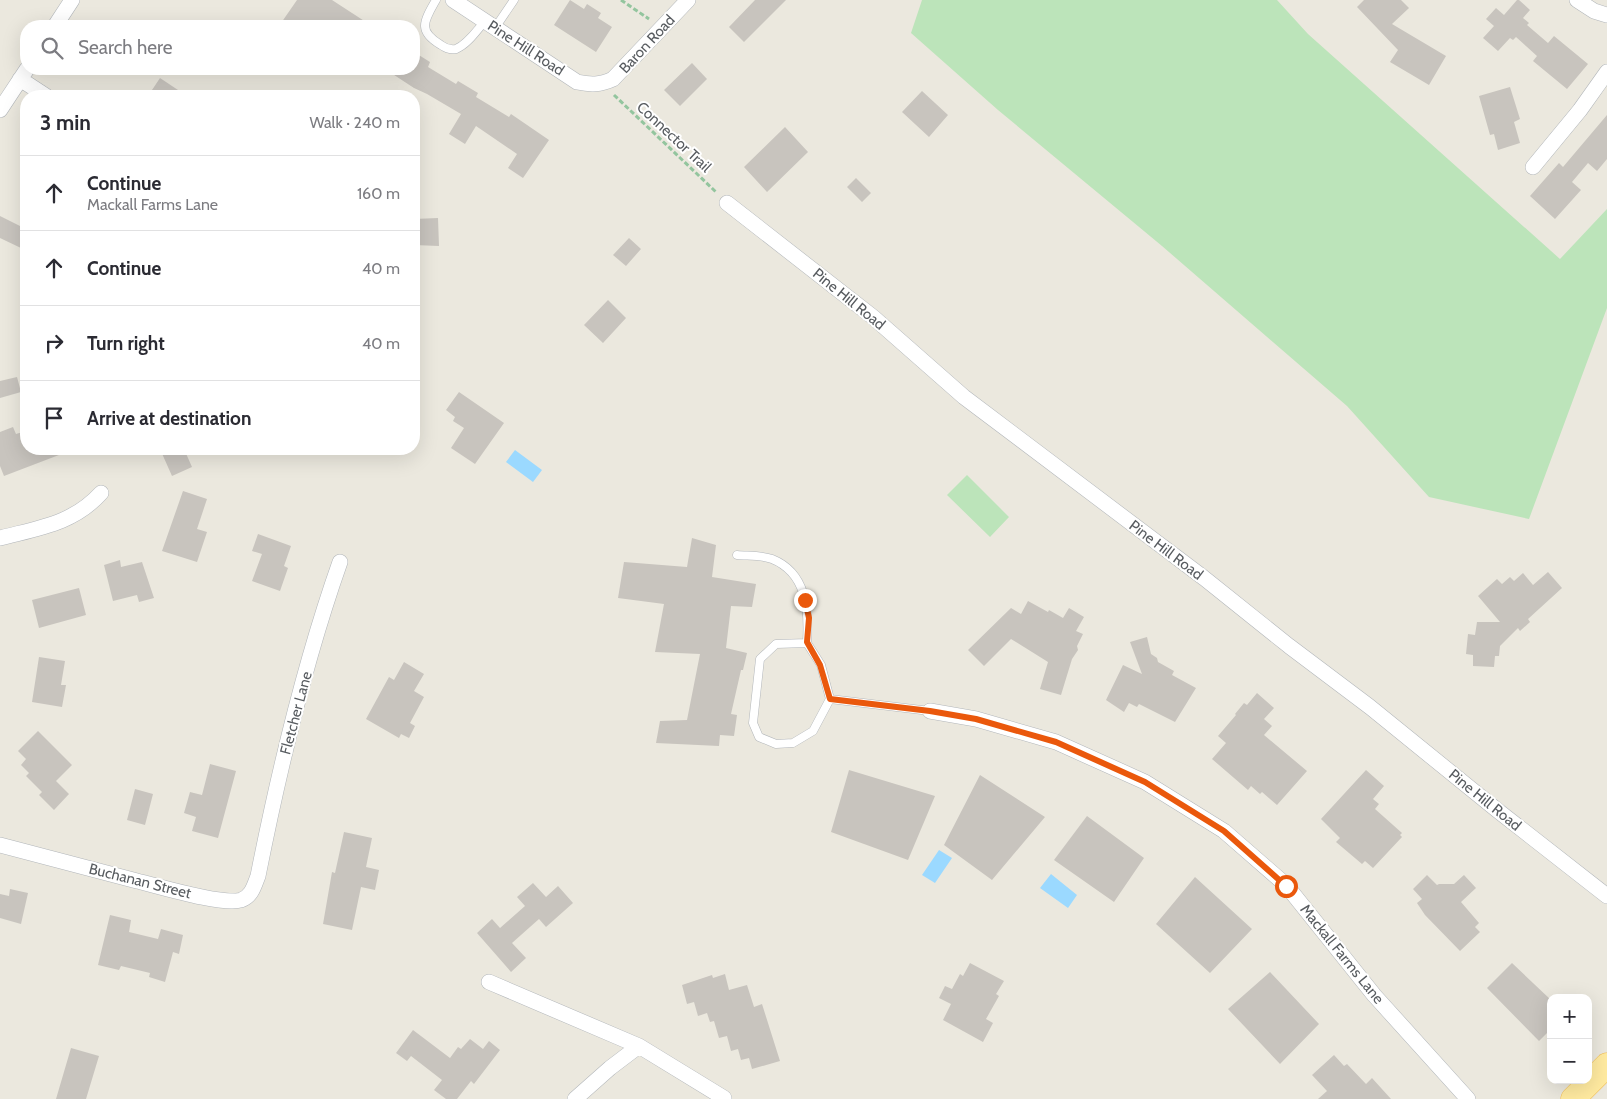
<!DOCTYPE html>
<meta charset="utf-8">
<style>
body{margin:0;font-family:Cabin,sans-serif;background:#f2f2f3;color:#2b2b33}
.controls{position:absolute;right:15px;bottom:15px;display:grid;overflow:hidden;border-radius:10px;box-shadow:0 5px 20px #0002}
.controls button{width:45px;height:45px;display:grid;place-items:center;padding:0;border:0;border-bottom:1px solid #e1e1e2;background:#fff;color:#2b2b33;font:25px sans-serif}
.stop{position:absolute;width:15px;height:15px;margin:-11px;border:4px solid #ea580c;border-radius:50%;background:#fff}
.stop.end{background:#ea580c;border-color:#fff;box-shadow:0 1px 5px #0008}
.list{margin:0;padding:0;list-style:none}
h2{display:flex;justify-content:space-between;align-items:center;height:65px;margin:0;padding:0 20px;font-size:21px}
h2 small{font-size:16px;font-weight:400;color:#7c7c81}
.list li{display:grid;grid-template-columns:32px 1fr auto;gap:15px;align-items:center;box-sizing:border-box;height:75px;padding:0 20px;border-top:1px solid #e1e1e2}
.list b{display:block;font-size:19px;white-space:nowrap}
.list p{margin:0;font-size:16px;white-space:nowrap;color:#7c7c81}
.list em{font-size:16px;font-style:normal;color:#7c7c81}
.icon{flex:none;width:28px;height:28px;fill:none;stroke:currentColor;stroke-width:2;stroke-linecap:round;stroke-linejoin:round}
.map{position:relative;flex:none;width:1607px;height:1099px;overflow:hidden}
.search{position:absolute;background:#fff;box-shadow:0 5px 20px #0002;left:20px;top:20px;width:400px;height:55px;display:flex;align-items:center;gap:12px;box-sizing:border-box;padding:0 18px;border-radius:20px;color:#7c7c81;font-size:19px}
.panel{position:absolute;background:#fff;box-shadow:0 5px 20px #0002;left:20px;top:90px;width:400px;height:365px;border-radius:20px}
.map>svg:first-child{display:block}
</style>
<div class="map">
<svg width="1607" height="1099" viewBox="0 0 1607 1099">
<rect width="100%" height="100%" fill="#ebe8de"/>
<!-- green -->
<path fill="#bce4ba" d="M 922,0 L 1277,0 L 1308,34 L 1560,259 L 1607,209 L 1607,308 L 1529,519 L 1429,497 L 1347,406 L 1162,246 L 998,110 L 911,33 Z
M 967,475 L 1009,517 L 990,537 L 947,495 Z"/>
<!-- water -->
<path fill="#9bd9ff" d="M 515,450 L 542,470 L 533,482 L 506,462 Z
M 939,850 L 952,858 L 935,883 L 922,875 Z
M 1051,874 L 1077,895 L 1068,908 L 1040,888 Z"/>
<!-- building -->
<path fill="#c8c4be" d="M 297,0 L 332,0 L 372,26 L 279,26 Z
M 570,0 L 584,9 L 587,4 L 601,13 L 598,18 L 612,27 L 596,52 L 554,25 Z
M 755,0 L 786,0 L 744,42 L 729,27 Z
M 1364,0 L 1401,0 L 1409,8 L 1392,24 L 1446,56 L 1429,85 L 1390,62 L 1398,50 L 1357,7 Z
M 1517,0 L 1519,0 L 1530,10 L 1523,18 L 1529,23 L 1527,25 L 1548,43 L 1554,36 L 1588,64 L 1567,89 L 1533,61 L 1537,56 L 1516,37 L 1513,40 L 1510,38 L 1498,51 L 1483,38 L 1494,26 L 1486,19 L 1496,8 L 1504,15 Z
M 414,52 L 430,62 L 428,67 L 456,84 L 458,81 L 478,93 L 476,97 L 509,117 L 511,114 L 549,140 L 523,178 L 508,168 L 517,154 L 476,126 L 465,144 L 449,134 L 461,114 L 427,94 L 414,88 L 385,69 L 414,69 Z
M 692,63 L 707,79 L 680,106 L 664,90 Z
M 160,78 L 187,96 L 148,96 Z
M 1510,87 L 1520,119 L 1514,122 L 1520,143 L 1498,150 L 1494,134 L 1490,135 L 1479,96 Z
M 922,91 L 948,115 L 929,137 L 902,112 Z
M 1607,115 L 1607,159 L 1597,171 L 1588,163 L 1572,182 L 1581,190 L 1555,219 L 1530,196 L 1559,163 L 1563,167 Z
M 785,127 L 808,152 L 767,192 L 744,167 Z
M 856,178 L 871,193 L 862,202 L 847,187 Z
M 0,216 L 26,229 L 26,237 L 21,248 L 0,238 Z
M 438,218 L 439,246 L 414,245 L 414,219 Z
M 629,238 L 641,249 L 626,266 L 613,255 Z
M 608,300 L 626,318 L 603,343 L 584,325 Z
M 17,377 L 21,392 L 0,398 L 0,381 Z
M 459,392 L 504,423 L 475,464 L 451,448 L 464,428 L 453,421 L 455,417 L 446,410 Z
M 13,427 L 16,434 L 26,431 L 26,449 L 71,449 L 72,450 L 4,476 L 0,466 L 0,432 Z
M 160,449 L 184,449 L 192,467 L 172,476 Z
M 183,491 L 207,499 L 197,529 L 207,532 L 197,562 L 162,551 Z
M 258,534 L 291,546 L 284,566 L 288,568 L 280,591 L 252,581 L 262,554 L 252,551 Z
M 692,538 L 716,545 L 712,577 L 756,584 L 752,607 L 731,606 L 726,648 L 747,653 L 743,670 L 741,670 L 731,714 L 737,715 L 734,736 L 720,735 L 719,746 L 656,743 L 660,721 L 687,720 L 700,654 L 655,652 L 664,604 L 618,598 L 624,562 L 687,567 Z
M 120,560 L 121,567 L 142,562 L 154,598 L 139,602 L 137,595 L 113,601 L 104,565 Z
M 1548,572 L 1562,588 L 1528,619 L 1530,622 L 1520,631 L 1518,628 L 1500,646 L 1499,656 L 1495,656 L 1494,667 L 1473,666 L 1473,655 L 1466,654 L 1468,634 L 1475,635 L 1477,622 L 1500,622 L 1478,596 L 1497,579 L 1502,584 L 1510,577 L 1514,581 L 1523,573 L 1533,585 Z
M 79,588 L 86,615 L 39,628 L 32,600 Z
M 1028,601 L 1048,612 L 1049,610 L 1063,618 L 1069,608 L 1084,617 L 1076,631 L 1083,634 L 1077,646 L 1078,650 L 1072,659 L 1061,695 L 1040,689 L 1048,662 L 1011,639 L 984,666 L 968,650 L 1011,608 L 1021,614 Z
M 1147,637 L 1151,654 L 1157,658 L 1158,662 L 1174,671 L 1172,675 L 1196,688 L 1175,722 L 1139,704 L 1137,707 L 1129,703 L 1124,712 L 1106,700 L 1123,665 L 1142,674 L 1130,642 Z
M 39,657 L 65,661 L 61,685 L 66,685 L 62,707 L 32,702 Z
M 404,662 L 424,674 L 414,691 L 424,697 L 410,723 L 415,726 L 409,738 L 401,734 L 399,738 L 366,719 L 389,677 L 394,680 Z
M 1257,693 L 1274,708 L 1264,719 L 1272,726 L 1264,735 L 1307,771 L 1277,805 L 1262,792 L 1260,794 L 1251,786 L 1248,790 L 1212,759 L 1226,743 L 1218,736 L 1236,715 L 1235,714 L 1244,703 L 1247,705 Z
M 38,731 L 72,765 L 56,781 L 69,794 L 54,810 L 39,795 L 42,792 L 26,776 L 29,773 L 21,765 L 26,759 L 18,751 Z
M 210,764 L 236,771 L 218,838 L 192,831 L 196,817 L 184,813 L 190,792 L 202,795 Z
M 849,770 L 935,796 L 908,860 L 831,832 Z
M 1366,770 L 1384,786 L 1373,799 L 1379,804 L 1375,809 L 1402,833 L 1400,835 L 1402,837 L 1373,868 L 1365,861 L 1362,864 L 1336,842 L 1340,838 L 1321,819 Z
M 980,775 L 1045,817 L 992,880 L 944,845 Z
M 135,789 L 153,794 L 145,825 L 127,820 Z
M 1087,816 L 1144,858 L 1114,902 L 1054,860 Z
M 344,832 L 372,838 L 366,867 L 379,870 L 375,890 L 361,887 L 352,930 L 323,924 L 332,872 L 335,873 Z
M 1427,875 L 1437,885 L 1439,884 L 1454,884 L 1464,875 L 1476,888 L 1461,902 L 1479,923 L 1475,927 L 1480,932 L 1460,951 L 1425,915 L 1417,903 L 1422,899 L 1413,889 Z
M 1195,877 L 1252,929 L 1210,973 L 1156,924 Z
M 533,883 L 546,897 L 558,886 L 573,903 L 546,927 L 539,919 L 512,943 L 526,958 L 511,972 L 477,933 L 492,919 L 500,928 L 525,906 L 517,897 Z
M 10,889 L 28,893 L 21,924 L 0,918 L 0,894 L 9,896 Z
M 110,915 L 131,920 L 129,932 L 158,939 L 161,929 L 183,935 L 179,954 L 173,952 L 165,982 L 149,977 L 150,973 L 121,966 L 119,970 L 98,965 Z
M 970,963 L 1004,981 L 996,994 L 999,996 L 986,1019 L 993,1023 L 983,1042 L 943,1020 L 951,1004 L 939,998 L 945,986 L 952,989 L 960,974 L 963,976 Z
M 1512,963 L 1551,1000 L 1551,1029 L 1539,1041 L 1487,988 Z
M 1270,972 L 1319,1024 L 1280,1064 L 1228,1009 Z
M 725,974 L 729,990 L 747,985 L 754,1007 L 762,1004 L 780,1061 L 752,1069 L 749,1058 L 741,1060 L 738,1049 L 731,1051 L 727,1036 L 719,1038 L 714,1021 L 710,1022 L 707,1013 L 698,1016 L 694,1002 L 687,1004 L 682,985 L 712,975 L 713,978 Z
M 413,1030 L 450,1058 L 458,1047 L 461,1049 L 470,1039 L 483,1049 L 489,1041 L 500,1050 L 474,1084 L 471,1081 L 457,1099 L 446,1099 L 434,1090 L 442,1080 L 411,1056 L 407,1061 L 396,1053 Z
M 71,1048 L 99,1056 L 86,1099 L 56,1099 Z
M 1334,1055 L 1344,1066 L 1347,1064 L 1366,1084 L 1372,1078 L 1391,1099 L 1318,1099 L 1327,1091 L 1312,1075 Z"/>
<g fill="none" stroke-linecap="round" stroke-linejoin="round">
<!-- lane casing -->
<g stroke="#b2b6ba" stroke-width="9">
<path id="lane" d="M 436,0 C 424,21 417,31 441,45 C 445,48 451,50 456,49 C 468,44 477,30 485,21
M 495,28 L 514,0
M 737,555 C 748,556 762,555 772,559 C 807,573 809,610 807,643
M 830,699 L 821,665 L 807,643 L 776,644 L 760,659 L 753,723 L 759,737 L 776,744 L 793,743 L 813,731 L 830,699 L 930,711"/>
</g>
<!-- street casing -->
<g stroke="#b2b6ba" stroke-width="16">
<path id="street" d="M 453,0 L 577,82 C 591,85 600,85 613,79 L 688,0
M 1577,0 L 1594,11 L 1607,15
M 55,26 L 72,0
M 20,79 L 46,96
M 0,110 L 27,69
M 1533,167 L 1580,110 L 1607,72
M 727,203 L 873,317 L 964,397 L 1204,578 L 1289,646 L 1370,707 L 1497,810 L 1607,896
M 0,538 C 38,528 73,524 101,493
M 930,711 L 976,719 L 1056,742 L 1145,782 L 1224,831 L 1286,885 L 1374,995 L 1468,1099
M 0,845 C 46,857 91,869 137,881 C 158,886 223,906 241,900 C 252,896 254,886 258,876 C 279,770 304,664 340,562
M 489,982 L 639,1046 L 724,1098
M 575,1099 L 610,1068 L 639,1046"/>
</g>
<!-- primary casing -->
<g stroke="#f1bb51" stroke-width="25">
<path id="primary" d="M 1573,1099 L 1607,1065"/>
</g>
<!-- path -->
<path stroke="#93c59e" stroke-width="3" stroke-dasharray="5 2.5" stroke-linecap="butt" d="M 621,0 L 649,19
M 614,95 L 716,192"/>
<!-- lane -->
<use href="#lane" stroke="#fff" stroke-width="8"/>
<!-- street -->
<use href="#street" stroke="#fff" stroke-width="15"/>
<!-- primary -->
<use href="#primary" stroke="#ffeaa0" stroke-width="24"/>
</g>
<g fill="none" stroke-linecap="round" stroke-linejoin="round">
<!-- route -->
<path stroke="#ea580c" stroke-width="6" d="M 805,600 L 809,618 L 807,642 L 820,665 L 830,699 L 930,711 L 976,719 L 1056,742 L 1145,782 L 1224,831 L 1286,886"/>
</g>
<g text-anchor="middle" stroke-width="4" stroke-linejoin="round" paint-order="stroke">
<!-- street labels -->
<g font-size="15" fill="#585c60" stroke="#fff">
<text transform="translate(647 44) rotate(-47)" y="5">Baron Road</text>
<text transform="translate(526 48) rotate(33)" y="5">Pine Hill Road</text>
<text transform="translate(674 137) rotate(43)" y="5">Connector Trail</text>
<text transform="translate(849 299) rotate(39)" y="5">Pine Hill Road</text>
<text transform="translate(1166 550) rotate(37)" y="5">Pine Hill Road</text>
<text transform="translate(296 713) rotate(-75)" y="5">Fletcher Lane</text>
<text transform="translate(1485 800) rotate(39)" y="5">Pine Hill Road</text>
<text transform="translate(140 881) rotate(14)" y="5">Buchanan Street</text>
<text transform="translate(1342 954) rotate(51)" y="5">Mackall Farms Lane</text>
</g>
</g>
</svg>
<div class="controls">
<button>+</button>
<button>−</button>
</div>
<div class="stop" style="left:1286px;top:886px"></div>
<div class="stop end" style="left:805px;top:600px"></div>
<div class="search"><svg class="icon" aria-label="search" viewBox="0 0 24 24"><circle cx="10" cy="10" r="6"/><path d="M15 15l6 6"/></svg>Search here</div>
<section class="panel">
<h2>3 min<small>Walk · 240 m</small></h2>
<ul class="list">
<li><svg class="icon" aria-label="ahead" viewBox="0 0 24 24"><path d="M12 20V5M6 11l6-6 6 6"/></svg><div><b>Continue</b><p>Mackall Farms Lane</p></div><em>160 m</em></li>
<li><svg class="icon" aria-label="ahead" viewBox="0 0 24 24"><path d="M12 20V5M6 11l6-6 6 6"/></svg><div><b>Continue</b></div><em>40 m</em></li>
<li><svg class="icon" aria-label="right" viewBox="0 0 24 24"><path d="M7 20v-9h11M14 6l5 5-5 5"/></svg><div><b>Turn right</b></div><em>40 m</em></li>
<li><svg class="icon" aria-label="arrive" viewBox="0 0 24 24"><path d="M6 21V4h12l-3 4 3 4H6"/></svg><div><b>Arrive at destination</b></div></li>
</ul>
</section>
</div>
